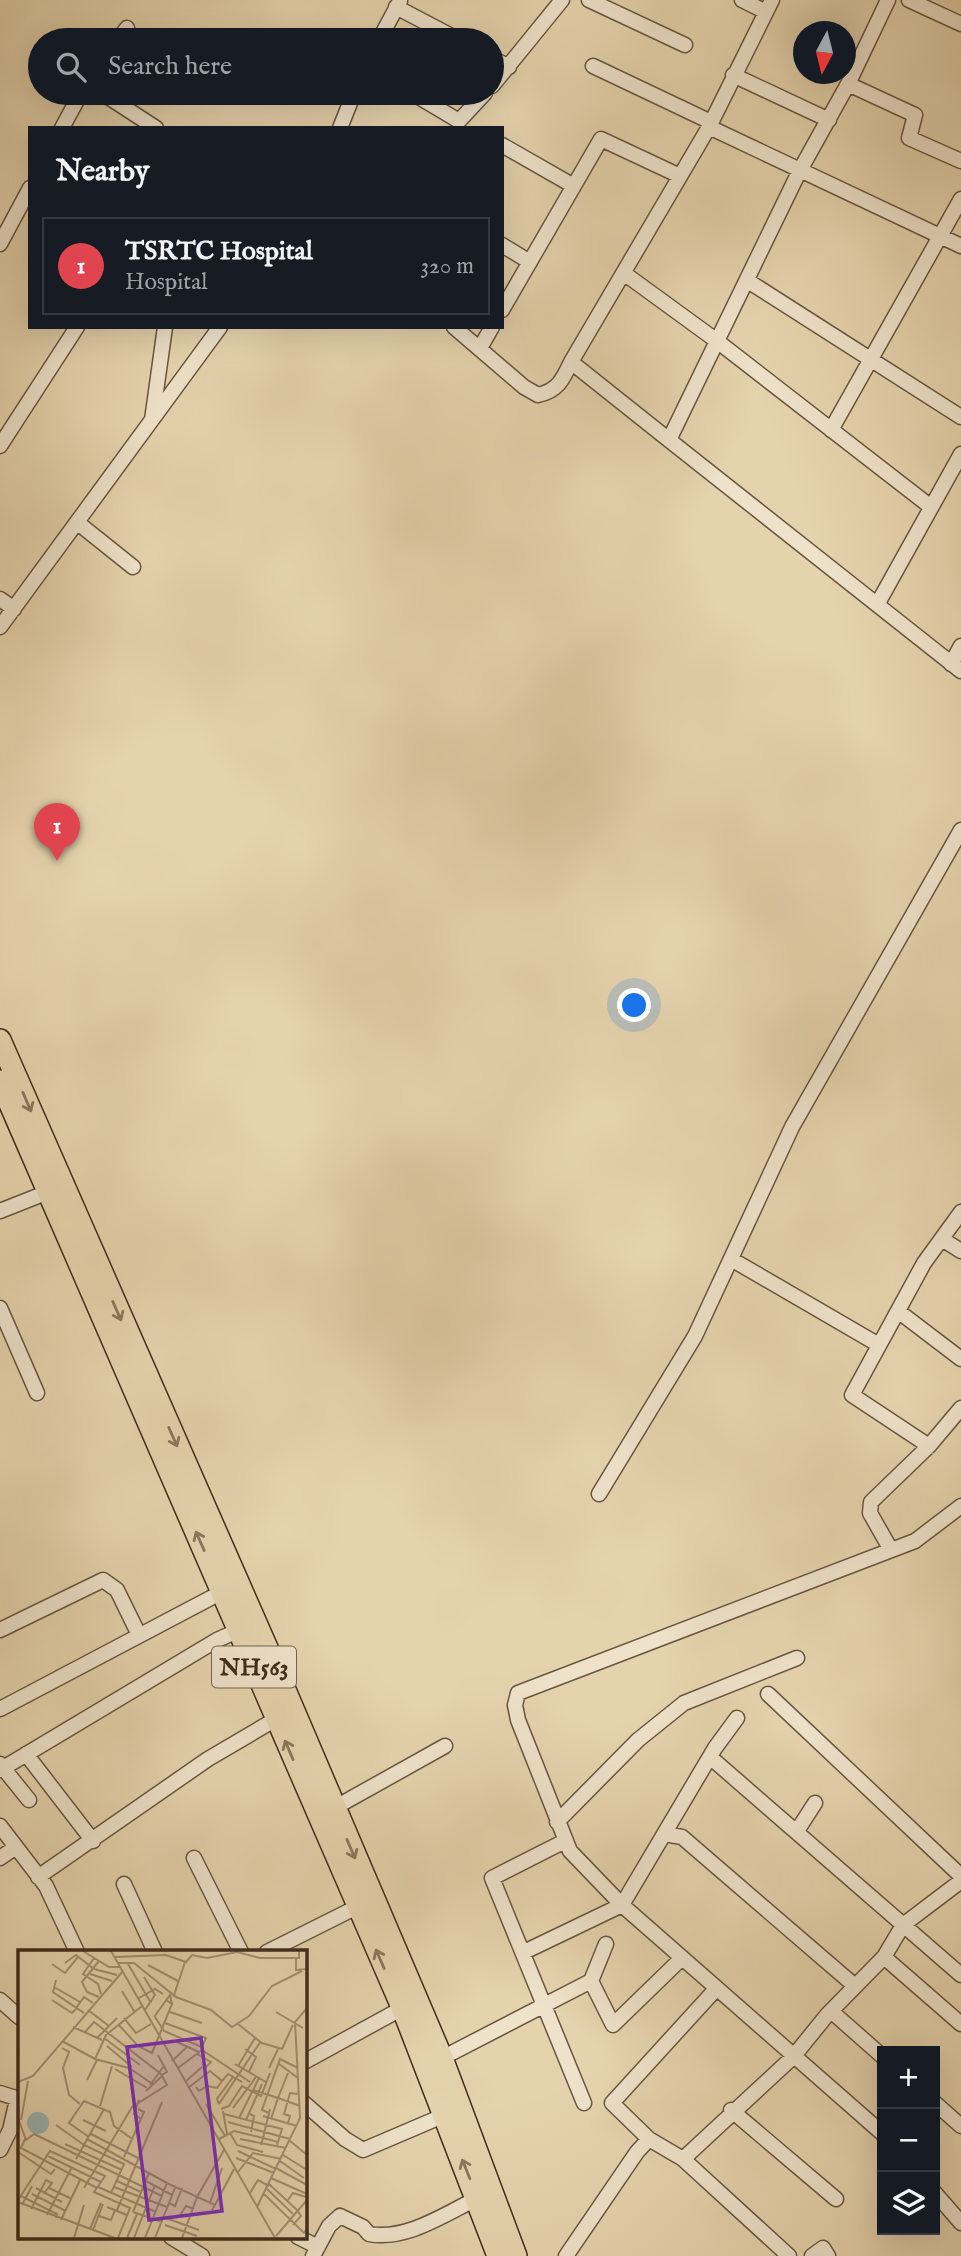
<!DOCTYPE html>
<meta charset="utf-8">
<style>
body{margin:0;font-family:"IM FELL English",serif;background:#20242c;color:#f1f3f6}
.controls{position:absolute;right:21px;bottom:21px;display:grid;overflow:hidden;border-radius:0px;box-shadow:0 7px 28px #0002}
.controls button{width:63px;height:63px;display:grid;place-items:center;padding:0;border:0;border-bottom:2px solid #363941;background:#171b24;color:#f1f3f6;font:35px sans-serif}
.compass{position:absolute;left:793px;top:21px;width:63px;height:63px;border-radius:50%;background:#171b24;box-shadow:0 7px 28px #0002;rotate:187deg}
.you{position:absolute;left:635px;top:1006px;width:24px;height:24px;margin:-18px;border:5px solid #fff;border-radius:50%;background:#1a73e8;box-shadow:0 0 0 10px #1a73e833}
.badge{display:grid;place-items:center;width:46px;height:46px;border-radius:50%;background:#8c9099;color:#fff;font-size:23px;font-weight:700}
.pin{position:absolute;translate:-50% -58px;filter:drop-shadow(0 2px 4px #0008)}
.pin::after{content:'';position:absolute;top:37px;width:24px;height:21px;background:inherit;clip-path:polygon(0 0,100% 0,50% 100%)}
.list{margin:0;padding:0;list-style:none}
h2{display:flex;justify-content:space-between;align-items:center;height:91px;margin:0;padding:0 28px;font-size:30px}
h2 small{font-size:23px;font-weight:400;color:#9ea1a6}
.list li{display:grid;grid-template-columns:46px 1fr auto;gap:21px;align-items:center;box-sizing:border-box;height:98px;margin:0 14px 14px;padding:0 14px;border:2px solid #363941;border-radius:0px}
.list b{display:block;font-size:26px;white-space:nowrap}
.list p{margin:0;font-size:23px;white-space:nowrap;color:#9ea1a6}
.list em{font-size:23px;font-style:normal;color:#9ea1a6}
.icon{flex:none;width:38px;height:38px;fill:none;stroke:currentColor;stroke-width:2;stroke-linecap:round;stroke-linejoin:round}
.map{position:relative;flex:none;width:961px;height:2256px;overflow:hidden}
.search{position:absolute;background:#171b24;box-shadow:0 7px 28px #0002;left:28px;top:28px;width:476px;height:77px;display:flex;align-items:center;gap:18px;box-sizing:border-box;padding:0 24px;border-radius:38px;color:#9ea1a6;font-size:26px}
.panel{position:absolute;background:#171b24;box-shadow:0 7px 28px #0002;left:28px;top:126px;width:476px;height:203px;border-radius:0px}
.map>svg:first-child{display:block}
</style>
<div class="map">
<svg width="961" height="2256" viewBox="0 0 961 2256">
<rect width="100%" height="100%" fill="#e5d3ad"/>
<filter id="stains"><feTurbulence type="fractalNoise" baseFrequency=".00286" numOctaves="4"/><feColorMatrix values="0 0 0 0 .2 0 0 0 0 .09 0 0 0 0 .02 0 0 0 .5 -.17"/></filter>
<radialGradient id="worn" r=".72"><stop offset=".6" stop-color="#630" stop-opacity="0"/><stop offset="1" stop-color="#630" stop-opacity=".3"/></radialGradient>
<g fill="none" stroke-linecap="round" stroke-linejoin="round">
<!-- minor casing -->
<g stroke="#695640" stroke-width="17">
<path id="minor" d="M 589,0 L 685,45
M 742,0 L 766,12
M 909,0 L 961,24
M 396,7 L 459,40
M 118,40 L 127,28
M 379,40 L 400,1
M 492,58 L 509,67
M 593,66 L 711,122
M 733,75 L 829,120
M 848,84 L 915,115 L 909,138 L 961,161
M 492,86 L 562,0
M 102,93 L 156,128
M 412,93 L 459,121 L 485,93
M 709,127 L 961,246
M 62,128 L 81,93
M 340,128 L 354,93
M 502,145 L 572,185
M 0,244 L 30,188
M 502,245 L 530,262
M 625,274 L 717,341 L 931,507
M 748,281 L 961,417
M 502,310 L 601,139 L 680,176
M 454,327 L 524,387 L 538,395 C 558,391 563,379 571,362 L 669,440 L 799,172 L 848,84 L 888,0
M 480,348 L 492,327
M 571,362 L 709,127 L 772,0
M 152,420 L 165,327
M 831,430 L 961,199
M 669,440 L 961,671
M 0,446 L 77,327
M 78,523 L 133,567
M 0,599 L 14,609
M 878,603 L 961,454
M 0,627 L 220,327
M 951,664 L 961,646
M 0,1211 L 48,1192
M 942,1239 L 961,1251
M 731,1259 L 879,1345
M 0,1308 L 37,1393
M 898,1311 L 961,1359
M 929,1446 L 852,1395 L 924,1263 L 961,1212
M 599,1494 L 695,1336 L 792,1127 L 961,830
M 891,1550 L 870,1513 L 871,1502 L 929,1446 L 961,1408
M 0,1630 L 103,1580 L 117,1590 L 139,1635
M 768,1694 L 961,1876
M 0,1709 L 222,1592
M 26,1754 L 93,1841
M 710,1757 L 961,1975
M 0,1764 L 29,1800
M 0,1770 L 217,1640 L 244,1628
M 334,1808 L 445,1746
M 557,1822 L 638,1740 L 684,1703 L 797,1658
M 0,1826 L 46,1886 L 77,1952
M 797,1831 L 815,1803
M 664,1834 L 682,1837 L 855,1986
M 565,1841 L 492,1878 L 584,2103
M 0,1858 L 16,1847
M 194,1858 L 241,1952
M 38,1877 L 208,1759 L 276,1719
M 124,1884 L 155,1952
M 267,1952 L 357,1907
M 524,1952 L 622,1905 L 715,1748 L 737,1718
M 884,1957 L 961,2024
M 591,1981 L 613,2025 L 682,1958
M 0,2000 L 19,2017
M 831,2011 L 882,2056
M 442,2058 L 591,1981 L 606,1944
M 304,2062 L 410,2004
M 0,2093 L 19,2099
M 304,2103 L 345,2139 L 363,2150 L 445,2115
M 935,2103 L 961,2126
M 731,2110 L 836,2199
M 882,2133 L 622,1905 L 570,1851 L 518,1720 L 515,1705 L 518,1693 L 915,1541 L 961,1506
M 649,2139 L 612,2103 L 716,1989
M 0,2150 L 10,2130 L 17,2100
M 683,2159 L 793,2057 L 827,2015 L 884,1957 L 903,1925 L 961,1881
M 935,2193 L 961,2223
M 171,2237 L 202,2256
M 298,2237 L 318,2247
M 313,2256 L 329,2226 L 340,2216 L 363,2227 L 369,2234 C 406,2241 445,2214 478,2198
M 566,2256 L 637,2152 L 649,2139 L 683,2159 L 789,2256
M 812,2256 L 823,2248 L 828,2256"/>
</g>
<!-- highway casing -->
<g stroke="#402c1b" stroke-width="24">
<path id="highway" d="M 0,1040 L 271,1657 L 442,2058 L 516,2256
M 0,1081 L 402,2007 L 498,2256"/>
</g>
<!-- minor -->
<use href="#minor" stroke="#eee2ca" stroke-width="14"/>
<!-- highway -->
<use href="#highway" stroke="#e5d3ad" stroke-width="21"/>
</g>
<!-- one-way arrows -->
<defs><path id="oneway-shaft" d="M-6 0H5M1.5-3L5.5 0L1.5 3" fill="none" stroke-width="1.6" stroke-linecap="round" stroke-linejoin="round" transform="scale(1.75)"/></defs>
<g stroke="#8a775d">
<use href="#oneway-shaft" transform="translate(27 1102) rotate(67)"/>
<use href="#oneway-shaft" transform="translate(117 1311) rotate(66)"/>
<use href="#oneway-shaft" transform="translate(173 1437) rotate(66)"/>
<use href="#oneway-shaft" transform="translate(200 1541) rotate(-114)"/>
<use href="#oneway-shaft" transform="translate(289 1750) rotate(-113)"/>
<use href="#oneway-shaft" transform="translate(351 1849) rotate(67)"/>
<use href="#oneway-shaft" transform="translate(380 1959) rotate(-114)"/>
<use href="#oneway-shaft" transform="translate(466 2169) rotate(-112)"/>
</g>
<g text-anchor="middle" stroke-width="7" stroke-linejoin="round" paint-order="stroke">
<!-- shield labels -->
<rect fill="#eee2ca" stroke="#746350" stroke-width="2" x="212" y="1646.5" width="84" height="41" rx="5"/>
<g font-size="24" font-weight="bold" fill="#402c1b">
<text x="254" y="1675">NH563</text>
</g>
</g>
<!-- overview -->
<g transform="translate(18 1950)">
<rect width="289" height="289" fill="#e5d3ad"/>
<path d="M9 173a11 11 0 1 1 22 0a11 11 0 1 1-22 0Z" fill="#99b6b4"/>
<path fill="none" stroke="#a39073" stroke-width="2" d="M 65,1 L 91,17 L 101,17M 93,1 L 257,288M 97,7 L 148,5 L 168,12 L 174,5 L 189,8 L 219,2 L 242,8 L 281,8 L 281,1M 76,8 L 65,24 L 80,34 L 83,44M 278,8 L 278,20 L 289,19M 47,13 L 58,5 L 76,19 L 99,25M 100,13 L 116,13 L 158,47 L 193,60 L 214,77 L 231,66 L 254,36 L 284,21M 34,14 L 47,23 L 60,7M 110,14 L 133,53M 130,15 L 160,31M 72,24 L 94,31M 126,27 L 137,45 L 127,60M 38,30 L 35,42 L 66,63M 36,37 L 62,52M 104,41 L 116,61M 156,45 L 167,12M 81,47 L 69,42 L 64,32 L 81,11M 121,48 L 137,39 L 145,44M 34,50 L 54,63 L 59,58M 124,56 L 88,85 L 77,109 L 111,118 L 133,133M 58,58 L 66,47 L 75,53M 70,60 L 91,76M 152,62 L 184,73M 258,62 L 285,78M 136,67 L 152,45 L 154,54M 137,67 L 146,81 L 184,97M 106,68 L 118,83 L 133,74M 147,73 L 188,88 L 183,99M 100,74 L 120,96 L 134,103 L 154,54 L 148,50M 220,74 L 244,93 L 264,99M 55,77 L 84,90M 79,88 L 99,68M 86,88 L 122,115M 44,91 L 77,109M 159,92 L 181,102M 89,96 L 114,117M 44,98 L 51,102 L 45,118 L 51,145 L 62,154M 227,99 L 238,107 L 231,122M 264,99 L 275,75M 179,104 L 193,112 L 186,119M 140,105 L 149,122 L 144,125M 154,111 L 170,96M 217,114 L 248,132M 261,114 L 280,128M 220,116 L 237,88M 160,118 L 184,100 L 232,132M 251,118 L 260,99M 97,119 L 129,138M 270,123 L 260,148 L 282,156M 69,130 L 79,110M 168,131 L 184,117M 204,131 L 210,124 L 224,132M 0,132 L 15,126 L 105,21M 132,135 L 146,116M 170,138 L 192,121 L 204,131 L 199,138 L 189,136 L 181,141 L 178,137M 235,140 L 260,148 L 253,169M 128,141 L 144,126M 121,150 L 116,164 L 123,169M 188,154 L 207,186M 201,154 L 243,91M 201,154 L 199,149 L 215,127M 82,156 L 94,116M 215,158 L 238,127M 203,159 L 211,156 L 224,136 L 243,146 L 252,123M 252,159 L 245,188 L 260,192M 205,161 L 209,184M 230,163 L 236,166 L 233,182M 251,163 L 244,160 L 262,109 L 280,118M 206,164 L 264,179 L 259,195M 245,166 L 279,176M 0,168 L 8,190 L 16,184 L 144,246M 221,168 L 241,128M 3,170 L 10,131M 65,170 L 88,181M 228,170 L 244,134M 210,172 L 272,189M 270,173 L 272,166 L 266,164 L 272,143 L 281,144M 38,175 L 66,195 L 106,214 L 93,243M 212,183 L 219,195 L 245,202M 73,184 L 122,209M 71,187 L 51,173 L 66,151 L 92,162 L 96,176 L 113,188M 7,189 L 3,198 L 79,238M 69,189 L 149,233M 201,189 L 216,181 L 245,188 L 243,195M 222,189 L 268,198M 271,190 L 289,205M 47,194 L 104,220M 220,201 L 258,219M 0,202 L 33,224 L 37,219M 28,205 L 83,232 L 76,242 L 112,258 L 100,288M 265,205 L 289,220M 106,207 L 126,162 L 120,159M 218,208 L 256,223M 58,209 L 86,159M 262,211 L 286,228M 258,218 L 289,235M 220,222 L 235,203 L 263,209M 253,228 L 289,244M 99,231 L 123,242M 128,231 L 154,245M 251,234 L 279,260 L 283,266 L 275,275M 80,237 L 138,262M 96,237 L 149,257M 18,238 L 44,252M 31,238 L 54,249M 66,238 L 114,157 L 149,135 L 143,124 L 76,72 L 67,82M 249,239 L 275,264M 232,243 L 240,230 L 251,236M 14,244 L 48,261M 246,244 L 286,283 L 289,278M 3,246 L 39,264 L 38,268M 0,250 L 32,201 L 87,226 L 83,232M 270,250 L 275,243 L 288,247M 0,252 L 97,288M 151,253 L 157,256 L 164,238M 192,253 L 204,218M 4,255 L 14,236M 197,255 L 216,219M 89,257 L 109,265M 239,257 L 282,168 L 277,72 L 289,58M 13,259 L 28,230 L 34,233 L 26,243M 99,260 L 144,152M 115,262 L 131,223M 115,262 L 144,272M 29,265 L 54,217M 81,266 L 93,270 L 97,260M 145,267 L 181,280M 161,267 L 168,256 L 176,259M 43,270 L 62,230M 147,275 L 179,286M 72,279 L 83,253M 75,280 L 85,254M 258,286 L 289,250M 56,288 L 66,255M 109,288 L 119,264M 116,288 L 137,235M 127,288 L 149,233 L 197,255 L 194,260M 137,288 L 157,238M 164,288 L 179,247 L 206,200"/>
<path fill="#7b2cbf" fill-opacity="0.15" stroke="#7b2cbf" stroke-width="3.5" d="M 183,88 L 204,261 L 131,270 L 109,97 Z"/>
<rect width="289" height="289" fill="none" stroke="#402c1b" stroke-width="3.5"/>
</g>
<rect width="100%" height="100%" filter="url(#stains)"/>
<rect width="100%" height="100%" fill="url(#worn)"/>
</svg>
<div class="controls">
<button>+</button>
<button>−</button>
<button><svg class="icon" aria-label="layers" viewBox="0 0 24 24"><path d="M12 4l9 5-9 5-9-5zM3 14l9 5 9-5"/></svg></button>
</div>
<svg class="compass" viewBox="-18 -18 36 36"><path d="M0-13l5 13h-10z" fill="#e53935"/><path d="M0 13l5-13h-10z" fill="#9ea1a6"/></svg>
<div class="you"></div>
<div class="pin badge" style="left:57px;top:861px;background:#e0444e">1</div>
<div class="search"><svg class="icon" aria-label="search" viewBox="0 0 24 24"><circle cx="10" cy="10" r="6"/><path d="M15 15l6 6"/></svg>Search here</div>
<section class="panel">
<h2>Nearby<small></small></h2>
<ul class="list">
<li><span class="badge" style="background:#e0444e">1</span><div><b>TSRTC Hospital</b><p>Hospital</p></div><em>320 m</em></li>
</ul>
</section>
</div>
